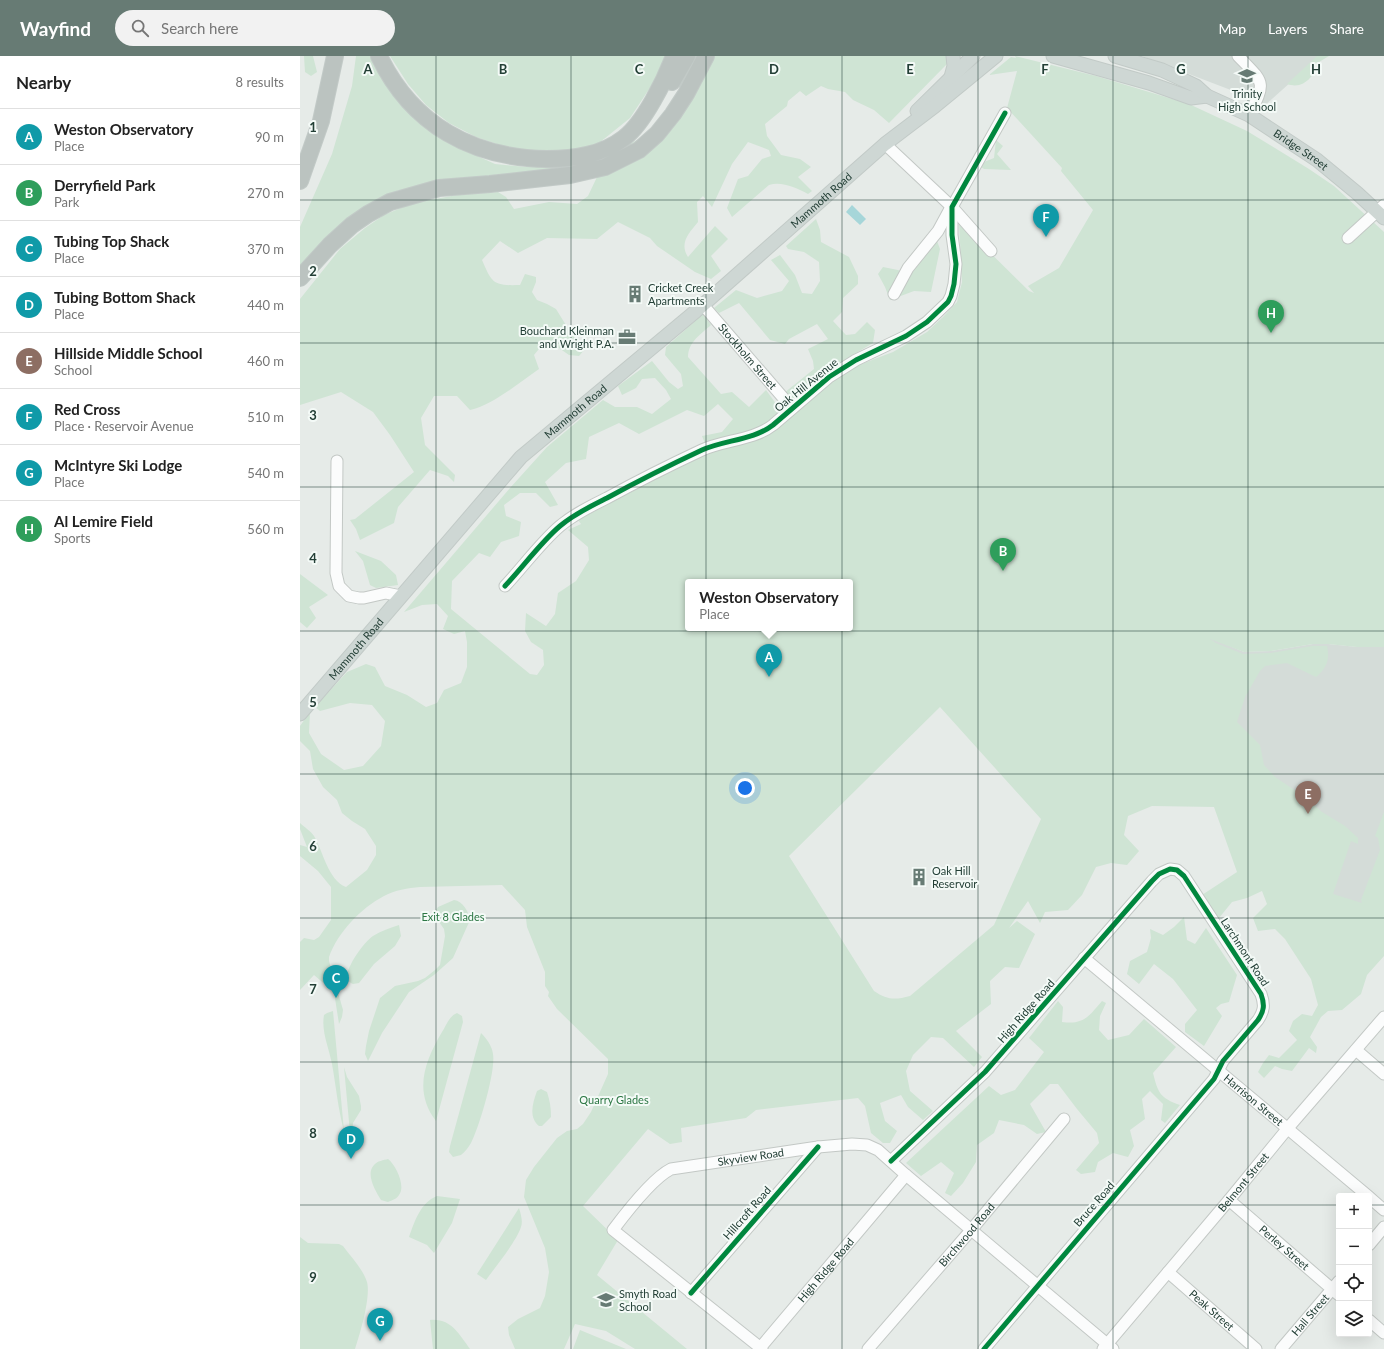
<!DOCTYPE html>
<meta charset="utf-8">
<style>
body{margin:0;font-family:Lato,sans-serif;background:#f2f2f2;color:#222}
.controls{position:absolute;right:12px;bottom:12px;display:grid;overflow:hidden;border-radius:4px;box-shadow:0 4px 16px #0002}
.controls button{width:36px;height:36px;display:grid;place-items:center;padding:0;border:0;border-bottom:1px solid #e0e0e0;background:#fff;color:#222;font:20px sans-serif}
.you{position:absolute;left:445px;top:732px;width:14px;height:14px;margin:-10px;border:3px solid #fff;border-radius:50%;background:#1a73e8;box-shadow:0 0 0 6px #1a73e833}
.badge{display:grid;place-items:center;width:26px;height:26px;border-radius:50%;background:#677b74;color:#fff;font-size:13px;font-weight:700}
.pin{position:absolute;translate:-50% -33px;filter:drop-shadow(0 1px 2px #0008)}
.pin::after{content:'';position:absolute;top:21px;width:14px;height:12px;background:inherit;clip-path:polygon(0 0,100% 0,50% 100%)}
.popup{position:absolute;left:385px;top:523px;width:168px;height:52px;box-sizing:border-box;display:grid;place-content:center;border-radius:4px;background:#fff;filter:drop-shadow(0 1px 3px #0005);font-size:13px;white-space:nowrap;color:#767676}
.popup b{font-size:15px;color:#222}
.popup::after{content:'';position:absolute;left:50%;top:100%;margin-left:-8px;border:8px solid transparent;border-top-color:#fff}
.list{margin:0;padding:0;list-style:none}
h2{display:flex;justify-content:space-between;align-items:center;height:52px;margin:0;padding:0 16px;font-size:17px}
h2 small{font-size:13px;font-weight:400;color:#767676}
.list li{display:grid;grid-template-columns:26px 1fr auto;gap:12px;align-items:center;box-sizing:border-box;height:56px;padding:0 16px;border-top:1px solid #e0e0e0}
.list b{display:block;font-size:15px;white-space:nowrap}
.list p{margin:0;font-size:13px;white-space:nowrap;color:#767676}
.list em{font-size:13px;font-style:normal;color:#767676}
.icon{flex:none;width:22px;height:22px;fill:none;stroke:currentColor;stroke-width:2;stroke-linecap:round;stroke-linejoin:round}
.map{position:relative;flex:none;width:1084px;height:1293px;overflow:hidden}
header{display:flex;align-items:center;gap:24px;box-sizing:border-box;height:56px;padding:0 20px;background:#677b74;color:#fff}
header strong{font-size:19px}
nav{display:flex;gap:22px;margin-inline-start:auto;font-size:14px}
.search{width:280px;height:36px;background:#f2f2f2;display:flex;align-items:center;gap:10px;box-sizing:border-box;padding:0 14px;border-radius:22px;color:#767676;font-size:15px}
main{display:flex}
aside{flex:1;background:#fff}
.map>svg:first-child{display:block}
</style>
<header>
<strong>Wayfind</strong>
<div class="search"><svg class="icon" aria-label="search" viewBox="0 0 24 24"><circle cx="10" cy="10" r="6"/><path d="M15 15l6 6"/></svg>Search here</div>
<nav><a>Map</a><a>Layers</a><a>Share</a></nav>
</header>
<main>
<aside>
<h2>Nearby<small>8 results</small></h2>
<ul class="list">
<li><span class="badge" style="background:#0f9aa8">A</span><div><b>Weston Observatory</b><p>Place</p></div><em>90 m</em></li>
<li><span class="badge" style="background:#2e9e5b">B</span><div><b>Derryfield Park</b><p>Park</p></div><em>270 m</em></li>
<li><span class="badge" style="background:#0f9aa8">C</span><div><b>Tubing Top Shack</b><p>Place</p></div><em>370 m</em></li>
<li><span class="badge" style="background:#0f9aa8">D</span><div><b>Tubing Bottom Shack</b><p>Place</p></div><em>440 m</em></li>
<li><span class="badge" style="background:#8d6e63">E</span><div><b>Hillside Middle School</b><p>School</p></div><em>460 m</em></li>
<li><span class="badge" style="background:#0f9aa8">F</span><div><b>Red Cross</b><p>Place · Reservoir Avenue</p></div><em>510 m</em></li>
<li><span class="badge" style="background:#0f9aa8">G</span><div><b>McIntyre Ski Lodge</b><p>Place</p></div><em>540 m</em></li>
<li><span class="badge" style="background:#2e9e5b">H</span><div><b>Al Lemire Field</b><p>Sports</p></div><em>560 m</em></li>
</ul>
</aside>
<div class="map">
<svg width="1084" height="1293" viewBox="0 0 1084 1293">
<rect width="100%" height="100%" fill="#e6ebe8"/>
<!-- built -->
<path fill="#d4dcd8" d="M 842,0 L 1020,0 L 963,51 L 936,36 Z
M 906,580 L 944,596 L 971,595 L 1013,588 L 1028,588 L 1057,591 L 1084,591 L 1084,890 L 1043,941 L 852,626 Z"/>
<!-- green -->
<path fill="#cfe4d4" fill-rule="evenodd" d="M 4,0 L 13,0 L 17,16 L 11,20 L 5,16 Z
M 56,0 L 72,0 L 122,67 L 153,89 L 195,108 L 226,111 L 255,111 L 278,109 L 310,98 L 345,80 L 323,98 L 290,112 L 148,124 L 96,135 L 35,173 L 0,212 L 0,171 L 32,98 L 52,30 Z
M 90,0 L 366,0 L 363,12 L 330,62 L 299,87 L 268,96 L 217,97 L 203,90 L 176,81 L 149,67 L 126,49 L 108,28 Z
M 413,0 L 648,0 L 647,8 L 589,67 L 574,54 L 553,44 L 545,36 L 528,33 L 521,30 L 506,40 L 500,35 L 488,45 L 487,50 L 465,68 L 467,80 L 481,99 L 500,103 L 511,111 L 498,121 L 512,135 L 508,138 C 496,132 482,125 469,129 L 432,161 L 427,152 L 438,123 L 448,120 L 462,103 L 471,100 L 469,94 L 448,86 L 432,108 L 412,151 L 403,140 L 397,146 L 398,166 C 389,177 379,187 388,201 L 415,170 L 428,183 L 411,200 L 421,215 L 411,223 L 395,216 L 357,190 L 350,182 L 318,166 L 297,183 L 247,182 L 218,197 L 200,185 L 182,204 C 192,227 193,230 220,229 L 225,218 L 236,221 L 236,226 L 232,236 L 237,244 L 247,248 L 256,253 L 269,274 L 285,293 L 279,300 L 269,299 L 256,290 L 243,288 L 234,299 L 239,313 C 220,326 193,349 170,354 L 157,340 L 134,340 L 121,362 L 125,389 L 155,419 L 154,426 L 148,420 L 130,414 L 98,451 L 94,467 L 60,484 L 56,473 L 50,464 L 55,463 L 114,416 L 90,379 L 73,356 L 41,336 L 0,349 L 0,243 L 40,193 L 65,172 L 84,159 L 113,147 L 157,139 L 198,136 L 206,141 L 214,153 L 249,146 L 277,148 L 288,140 L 297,121 L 323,111 Z
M 715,0 L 796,20 L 889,48 L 947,75 L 1009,113 L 1034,130 L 1084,176 L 1084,591 L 1057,591 L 1028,588 L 1013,588 L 971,595 L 944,596 L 910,583 L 916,587 L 943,598 L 971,597 L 1012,590 L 1027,590 C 1030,603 1027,612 1016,621 L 987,607 L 965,610 L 960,615 L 945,641 L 937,666 L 960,689 L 964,709 L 975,721 L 1002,739 L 1022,756 L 1045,770 L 1058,782 L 1058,788 L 1051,785 L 1033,838 L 1062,847 L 1061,844 L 1080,794 L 1078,782 L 1075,780 L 1084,756 L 1084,900 L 1067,919 L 1061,938 L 1042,954 L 1028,955 L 1021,961 L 1010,981 L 1017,991 L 1016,997 L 1009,992 L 992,1015 L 982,1013 L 975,1010 L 964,1022 L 958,1016 L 963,1007 L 969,999 L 979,1002 L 997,984 L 989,975 L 993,965 L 1002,958 L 1012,960 L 1018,949 L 1011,923 L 985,883 L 975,873 L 958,875 L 953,862 L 967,848 L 962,835 L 947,842 L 932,846 L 919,862 L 902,839 L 937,816 L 914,751 L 852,750 L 828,760 L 824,779 L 839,795 L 827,809 L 811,807 L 796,811 L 782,839 L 768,854 L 745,856 L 740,867 L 728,845 L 709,872 L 717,865 L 735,878 L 719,912 L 705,911 L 690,925 L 691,948 L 656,975 L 682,1001 L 674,1011 L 643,982 L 631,981 L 613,999 L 606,1015 L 610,1035 L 633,1055 L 623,1064 L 608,1051 L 601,1039 L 580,1047 L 585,1065 L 597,1075 L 590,1087 L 583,1087 L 571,1077 L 565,1050 L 558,1042 L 456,1054 L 446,1062 L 381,1072 L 382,1086 L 370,1088 L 348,1073 L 283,1150 L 318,1184 L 297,1219 L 387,1293 L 335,1293 L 306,1275 L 275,1268 L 264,1293 L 215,1293 L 209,1279 L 208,1271 L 218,1263 L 240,1252 L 245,1240 L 249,1216 L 245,1192 L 224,1141 L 226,1124 L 234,1111 L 257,1082 L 267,1075 L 277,1073 L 283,1068 L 291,1056 L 308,1018 L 308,1003 L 257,953 L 248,940 L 249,936 L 245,930 L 245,916 L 227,871 L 225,854 L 202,829 L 120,831 C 108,832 95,834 84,840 C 61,852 38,876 29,901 L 29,905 L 43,954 L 42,961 L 39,968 L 34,936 L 14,919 L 0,934 L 0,886 L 4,882 L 14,884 L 19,881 L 31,864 L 31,831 L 18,815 L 0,800 L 0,789 L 7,791 L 0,773 L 0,767 C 4,771 11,775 14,780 C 23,795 28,824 46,831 L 67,814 L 76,799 L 76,790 L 65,773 L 52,765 L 42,757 L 37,744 L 23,731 L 13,713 L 10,695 L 0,685 L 0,670 L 10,656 L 9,677 L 21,698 L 44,714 L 63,710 L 81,690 L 85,665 L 72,649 L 50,647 L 20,655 L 15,651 L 47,616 L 66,608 L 75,611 L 85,630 L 107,639 L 126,651 L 137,647 L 144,634 L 161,627 L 167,611 L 167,586 L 165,575 L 154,578 L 143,573 L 148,560 L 137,548 L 122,549 L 104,556 L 210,432 L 247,391 L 303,344 L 315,351 L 337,351 L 352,358 L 371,343 L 366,334 L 355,322 L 342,323 L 336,332 L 322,339 L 318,330 L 352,305 L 369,326 L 378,333 L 383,330 L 381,318 L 365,299 L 366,291 L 403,258 L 411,269 C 401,278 388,286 388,301 L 421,338 L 432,336 L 449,351 L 466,334 L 482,356 L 463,373 L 406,390 L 402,380 L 422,376 L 433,363 L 418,348 L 404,360 L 387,354 L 339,378 L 319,367 L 289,381 L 286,403 L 266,407 L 245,426 L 258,449 L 250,451 L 236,437 L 220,437 L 204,449 L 206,460 L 221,466 L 219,480 L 201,486 L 190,501 L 179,497 L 152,525 L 151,553 L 230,618 L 237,619 L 244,609 L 243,594 L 231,586 L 225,575 L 226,557 L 246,570 L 255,558 L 258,537 L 276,525 L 289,504 L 288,491 L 268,474 L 281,468 L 278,464 L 407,396 L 447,386 L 526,327 L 551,312 L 593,296 L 627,276 L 643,261 L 657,246 L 662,226 L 659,166 L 729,235 L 734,237 L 728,230 L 759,212 L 793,154 L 761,115 L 762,112 L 707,52 L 717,15 L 689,19 L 711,1 L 716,2 ZM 388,526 L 550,526 L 550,572 L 388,572 ZM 640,651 L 741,763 L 694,869 L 610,940 C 595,944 587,944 574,935 L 489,800 Z
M 1017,0 L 1029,0 L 1019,6 C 1014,20 1004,34 987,28 Z
M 696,84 L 703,90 L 697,98 L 711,114 L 684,113 L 681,111 L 684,106 L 694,102 Z
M 516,163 L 520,174 L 521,186 L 549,201 L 558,220 L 558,228 L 543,242 L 542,256 L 533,265 L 546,279 L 555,278 L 567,266 L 575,274 L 573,287 L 524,316 L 492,347 L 484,337 L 514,313 L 513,305 L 508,293 L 528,283 L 517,268 L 489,283 L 485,288 L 470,284 L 439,247 L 419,257 L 414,252 L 436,234 L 457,242 L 482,235 L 489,225 L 471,204 L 480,199 L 495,219 L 502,237 L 512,238 L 520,225 L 519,206 L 504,196 L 488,193 L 486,190 Z
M 637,185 L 640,193 L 631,236 L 614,235 L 590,244 L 585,231 L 578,218 L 583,211 L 598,214 L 610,220 C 615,209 626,188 637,185 Z
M 55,495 L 81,505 L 96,519 L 98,529 L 76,532 L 70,529 L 63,505 Z
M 0,518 L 28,539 L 9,551 L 16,562 L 7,572 L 0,566 Z
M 154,844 C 163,845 169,856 170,864 L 153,902 L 134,919 L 109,936 L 82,977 L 68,1005 L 65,998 L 66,990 L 69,975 L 80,942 L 95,930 L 118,925 L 125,922 L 135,914 L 140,909 L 145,880 L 144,873 L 137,863 L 136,854 L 138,851 Z
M 884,861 L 887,884 L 895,888 L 906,872 L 937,919 L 929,946 L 921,948 L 916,952 L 922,960 L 904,990 L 885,976 L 885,968 L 897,954 L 873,923 L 854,908 L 839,928 L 827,918 L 830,905 L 847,896 L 851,882 L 850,873 L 863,879 L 874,871 Z
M 99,869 L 101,880 L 95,890 L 74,908 L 59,927 L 53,928 C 50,927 48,925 47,922 C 46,911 64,886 73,880 C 81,875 90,872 99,869 Z
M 758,945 L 763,951 L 762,966 C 784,969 789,960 802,945 L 806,947 L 800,960 L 799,974 L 808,984 L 829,979 L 844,963 L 876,991 L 853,1017 C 858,1037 860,1042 880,1049 L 865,1067 L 861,1064 L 863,1048 L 850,1035 L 842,1043 L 845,1063 L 830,1074 L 834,1090 L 828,1101 L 813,1097 L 798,1106 L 795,1116 L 781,1118 L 776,1114 L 799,1087 L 797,1077 L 777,1053 L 758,1028 L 750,1028 L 730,1048 L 746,1076 L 737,1078 L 724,1069 L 699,1064 L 694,1077 L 677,1089 L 676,1106 L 663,1127 L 651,1140 L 645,1137 L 654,1117 L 641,1106 L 621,1120 L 606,1107 L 689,1030 L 701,1039 L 715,1034 L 744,996 L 729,982 Z
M 33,955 L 44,1075 C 38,1053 36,1030 32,1008 C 29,992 21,975 24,959 L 27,957 Z
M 157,957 L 162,960 L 163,966 L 136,1065 C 113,1035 125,1005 142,976 C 146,970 149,960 157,957 Z
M 181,977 C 187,983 192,990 193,998 C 196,1015 179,1072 171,1087 C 168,1092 165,1096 161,1099 L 153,1101 L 149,1096 L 150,1090 Z
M 44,1011 L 47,1021 L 59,1040 L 61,1050 L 61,1054 L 53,1067 L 51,1088 Z
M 241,1033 L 247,1036 C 250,1045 251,1052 251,1061 L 242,1070 L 239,1070 C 228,1061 233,1046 237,1035 Z
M 88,1103 C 96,1109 106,1130 99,1139 C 97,1143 92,1144 88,1146 L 81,1144 C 76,1136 65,1118 74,1109 C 77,1105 84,1104 88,1103 Z
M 137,1140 L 160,1143 L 152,1167 L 134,1197 L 127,1189 L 109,1181 C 115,1165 120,1147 137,1140 Z
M 219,1152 C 221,1159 223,1165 221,1171 C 216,1186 196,1210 186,1224 L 177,1218 Z
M 0,1181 L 8,1187 L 39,1188 L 43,1190 C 51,1201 63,1213 67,1226 C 71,1241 60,1278 55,1293 L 0,1293 Z
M 130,1264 C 151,1262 159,1278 170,1293 L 133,1293 Z
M 280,1274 L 326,1293 L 273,1293 Z"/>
<!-- water -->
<path fill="#a6d6d9" d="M 552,149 L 566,163 L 560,169 L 546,156 Z"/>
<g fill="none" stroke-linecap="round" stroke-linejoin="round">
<!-- minor casing -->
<g stroke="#c3c8c5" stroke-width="13">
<g id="minor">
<path d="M 938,0 C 964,27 967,25 949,59"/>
<path d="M 585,88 L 652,151 L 691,195"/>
<path d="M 1048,182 L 1084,149"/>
<path d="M 594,238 L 608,212 L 638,175 L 651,151"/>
<path id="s1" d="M 403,249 L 492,352"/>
<path d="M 37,405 L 36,517 L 39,530 L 49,540 L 59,542 L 64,542 L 86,537 L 101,540"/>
<path d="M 205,530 C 223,511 241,486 260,470 C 274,458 291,450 307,442 C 338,425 370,409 402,394 C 424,384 454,384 473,369 L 529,321 L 556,304 L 606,280 L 627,266 L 648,246 L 651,240 L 654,228 L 656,208 L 652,179 L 652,151 L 705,57"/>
<path id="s2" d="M 784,902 L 1068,1140"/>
<path d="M 1056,994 L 1084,1018"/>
<path d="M 591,1105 L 685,1016 L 852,825 L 859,818 L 870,813 L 877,814 L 884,820 L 961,938 C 965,949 964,955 958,964 L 923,1005 L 914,1023 L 684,1293"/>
<path d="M 1069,1141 L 1084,1154"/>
<path id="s3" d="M 929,1144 L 1039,1239"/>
<path d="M 1069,1189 L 1084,1171"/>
<path id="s4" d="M 868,1216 L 956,1293"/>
<path d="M 391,1237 L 518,1091"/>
<path d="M 1069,1264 L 1084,1277"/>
<path id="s5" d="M 460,1292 L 606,1119"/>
<path id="s6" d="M 462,1293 L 313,1174 C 325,1158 353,1122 371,1113 L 518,1091 L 552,1088 L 567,1089 L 578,1094 L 606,1119 L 813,1293"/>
<path id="s7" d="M 568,1293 L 672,1173 L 764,1063"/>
<path id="s8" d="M 803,1293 L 929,1144 L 988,1072 L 1084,961"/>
<path id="s9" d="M 981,1293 L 1039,1225"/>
</g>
</g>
<!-- major casing -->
<g stroke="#c2cac7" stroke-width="15">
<g id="major">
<path d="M 753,0 L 849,27 L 891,42 L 907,40"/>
<path id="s10" d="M 815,0 L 862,14 L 877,21 L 896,30 L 907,40 L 949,59 L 1017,104 L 1057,137 L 1084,162"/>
<path d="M 651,21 L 654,10 L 653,0"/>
<path d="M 617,55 L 673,0"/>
<path id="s11" d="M 0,658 L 221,401 L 396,255 L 585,88 L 635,50 L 696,0"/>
</g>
</g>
<!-- highway casing -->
<g stroke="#c2cac7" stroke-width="18">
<path id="highway" d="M 79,0 C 112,69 173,102 247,103 C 275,103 302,99 324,82 C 344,67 365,24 374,0
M 372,26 L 387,0
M 0,125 L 21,65 L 35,0
M 0,222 L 30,189 L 52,169 L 68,158 L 90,146 L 139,132 L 190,128 L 270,119 L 305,111 L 339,94 L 357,78 L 373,58 L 386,38 L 406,0"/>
</g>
<!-- minor -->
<use href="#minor" stroke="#fbfcfc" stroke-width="11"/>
<!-- major -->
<use href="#major" stroke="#ced7d4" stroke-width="13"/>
<!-- highway -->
<use href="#highway" stroke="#bbc3c0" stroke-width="16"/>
<!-- cycleway casing -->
<g stroke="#f4faf7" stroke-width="8">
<path id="cycleway" d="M 205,530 C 223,511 241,486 260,470 C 274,458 291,450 307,442 C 338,425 370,409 402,394 C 424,384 454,384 473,369 L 529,321 L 556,304 L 606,280 L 627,266 L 648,246 L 651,240 L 654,228 L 656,208 L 652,179 L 652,151 L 705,57
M 591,1105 L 685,1016 L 852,825 L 859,818 L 870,813 L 877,814 L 884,820 L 961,938 C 965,949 964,955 958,964 L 923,1005 L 914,1023 L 684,1293
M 391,1237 L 518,1091"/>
</g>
<!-- cycleway -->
<use href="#cycleway" stroke="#00873e" stroke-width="5"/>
</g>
<!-- grid -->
<path fill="none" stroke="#233f36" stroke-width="1" stroke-opacity="0.55" d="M 136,0 L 136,1293M 271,0 L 271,1293M 406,0 L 406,1293M 542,0 L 542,1293M 678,0 L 678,1293M 813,0 L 813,1293M 948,0 L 948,1293M 0,144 L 1084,144M 0,287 L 1084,287M 0,431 L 1084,431M 0,575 L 1084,575M 0,718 L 1084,718M 0,862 L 1084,862M 0,1006 L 1084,1006M 0,1149 L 1039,1149M 1069,1149 L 1084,1149"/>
<!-- icons -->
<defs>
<g id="school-bare" transform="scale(1.38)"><path d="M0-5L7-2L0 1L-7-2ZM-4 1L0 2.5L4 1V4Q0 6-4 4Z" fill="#677b74" stroke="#f4faf7" stroke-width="2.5" paint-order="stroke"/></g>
<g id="building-bare" transform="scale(1.38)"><path d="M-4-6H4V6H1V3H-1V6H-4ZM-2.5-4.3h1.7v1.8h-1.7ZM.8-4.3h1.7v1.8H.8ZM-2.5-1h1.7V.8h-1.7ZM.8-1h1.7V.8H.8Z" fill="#677b74" stroke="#f4faf7" stroke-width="2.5" paint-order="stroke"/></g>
<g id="office-bare" transform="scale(1.38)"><path d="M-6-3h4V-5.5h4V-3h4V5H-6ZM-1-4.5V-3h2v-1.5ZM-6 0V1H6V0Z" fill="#677b74" stroke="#f4faf7" stroke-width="2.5" paint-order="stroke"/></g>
</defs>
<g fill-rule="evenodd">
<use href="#school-bare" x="947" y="20"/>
<use href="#building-bare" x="335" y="238"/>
<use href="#office-bare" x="327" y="281"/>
<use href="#building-bare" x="619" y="821"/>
<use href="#school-bare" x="306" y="1244"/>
</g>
<g text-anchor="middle" stroke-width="4" stroke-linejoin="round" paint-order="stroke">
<!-- poi labels -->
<g font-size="11" fill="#233f36" stroke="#f4faf7" text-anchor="start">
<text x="947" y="42" text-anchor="middle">Trinity<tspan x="947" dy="13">High School</tspan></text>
<text x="348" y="236">Cricket Creek<tspan x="348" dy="13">Apartments</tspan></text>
<text x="314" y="279" text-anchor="end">Bouchard Kleinman<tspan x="314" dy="13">and Wright P.A.</tspan></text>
<text x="632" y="819">Oak Hill<tspan x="632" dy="13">Reservoir</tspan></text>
<text x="319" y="1242">Smyth Road<tspan x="319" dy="13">School</tspan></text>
</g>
<!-- street labels -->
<g font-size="11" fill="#233f36" stroke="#f4faf7">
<text dy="4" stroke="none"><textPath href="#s10" startOffset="210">Bridge Street</textPath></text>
<text dy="4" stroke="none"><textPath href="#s11" startOffset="734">Mammoth Road</textPath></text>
<text dy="4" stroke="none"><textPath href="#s1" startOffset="68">Stockholm Street</textPath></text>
<text transform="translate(506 329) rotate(-39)" y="4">Oak Hill Avenue</text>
<text dy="4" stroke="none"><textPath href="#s11" startOffset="410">Mammoth Road</textPath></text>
<text dy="4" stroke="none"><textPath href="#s11" startOffset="86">Mammoth Road</textPath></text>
<text transform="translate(945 896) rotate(57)" y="4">Larchmont Road</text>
<text transform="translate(726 955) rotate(-49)" y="4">High Ridge Road</text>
<text dy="4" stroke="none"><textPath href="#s2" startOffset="221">Harrison Street</textPath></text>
<text dy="4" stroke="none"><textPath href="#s6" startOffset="356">Skyview Road</textPath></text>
<text dy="4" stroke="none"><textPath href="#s8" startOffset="218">Belmont Street</textPath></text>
<text transform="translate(794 1148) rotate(-49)" y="4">Bruce Road</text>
<text transform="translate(447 1157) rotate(-49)" y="4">Hillcroft Road</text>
<text dy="4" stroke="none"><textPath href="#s7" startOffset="151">Birchwood Road</textPath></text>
<text dy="4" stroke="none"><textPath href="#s3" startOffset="73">Perley Street</textPath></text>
<text dy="4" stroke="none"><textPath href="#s5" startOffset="102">High Ridge Road</textPath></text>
<text dy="4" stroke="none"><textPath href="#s4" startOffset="58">Peak Street</textPath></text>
<text dy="4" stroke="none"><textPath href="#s9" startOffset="45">Hall Street</textPath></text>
</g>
<!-- park labels -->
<g font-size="11" fill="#2c7744" stroke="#f4faf7">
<text x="153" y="865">Exit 8 Glades</text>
<text x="314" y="1048">Quarry Glades</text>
</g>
</g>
<g font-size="13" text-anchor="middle" font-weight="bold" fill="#233f36" stroke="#f4faf7" stroke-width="4" stroke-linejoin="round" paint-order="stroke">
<text x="68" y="18">A</text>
<text x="203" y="18">B</text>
<text x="339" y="18">C</text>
<text x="474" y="18">D</text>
<text x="610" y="18">E</text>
<text x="745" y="18">F</text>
<text x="881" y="18">G</text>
<text x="1016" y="18">H</text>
<text x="13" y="76">1</text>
<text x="13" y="220">2</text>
<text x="13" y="364">3</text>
<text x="13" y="507">4</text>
<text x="13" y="651">5</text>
<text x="13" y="795">6</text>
<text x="13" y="938">7</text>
<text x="13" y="1082">8</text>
<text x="13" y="1226">9</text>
</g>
</svg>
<div class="controls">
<button>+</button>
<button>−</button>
<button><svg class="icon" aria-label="locate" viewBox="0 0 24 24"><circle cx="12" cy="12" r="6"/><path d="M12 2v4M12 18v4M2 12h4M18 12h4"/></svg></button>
<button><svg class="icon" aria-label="layers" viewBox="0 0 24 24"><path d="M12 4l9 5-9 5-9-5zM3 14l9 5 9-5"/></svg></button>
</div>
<div class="you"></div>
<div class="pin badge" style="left:469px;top:621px;background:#0f9aa8">A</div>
<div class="popup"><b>Weston Observatory</b>Place</div>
<div class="pin badge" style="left:703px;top:515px;background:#2e9e5b">B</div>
<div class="pin badge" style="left:36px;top:942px;background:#0f9aa8">C</div>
<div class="pin badge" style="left:51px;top:1103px;background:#0f9aa8">D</div>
<div class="pin badge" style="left:1008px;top:758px;background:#8d6e63">E</div>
<div class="pin badge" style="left:746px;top:181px;background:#0f9aa8">F</div>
<div class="pin badge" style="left:80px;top:1285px;background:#0f9aa8">G</div>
<div class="pin badge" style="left:971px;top:277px;background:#2e9e5b">H</div>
</div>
</main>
